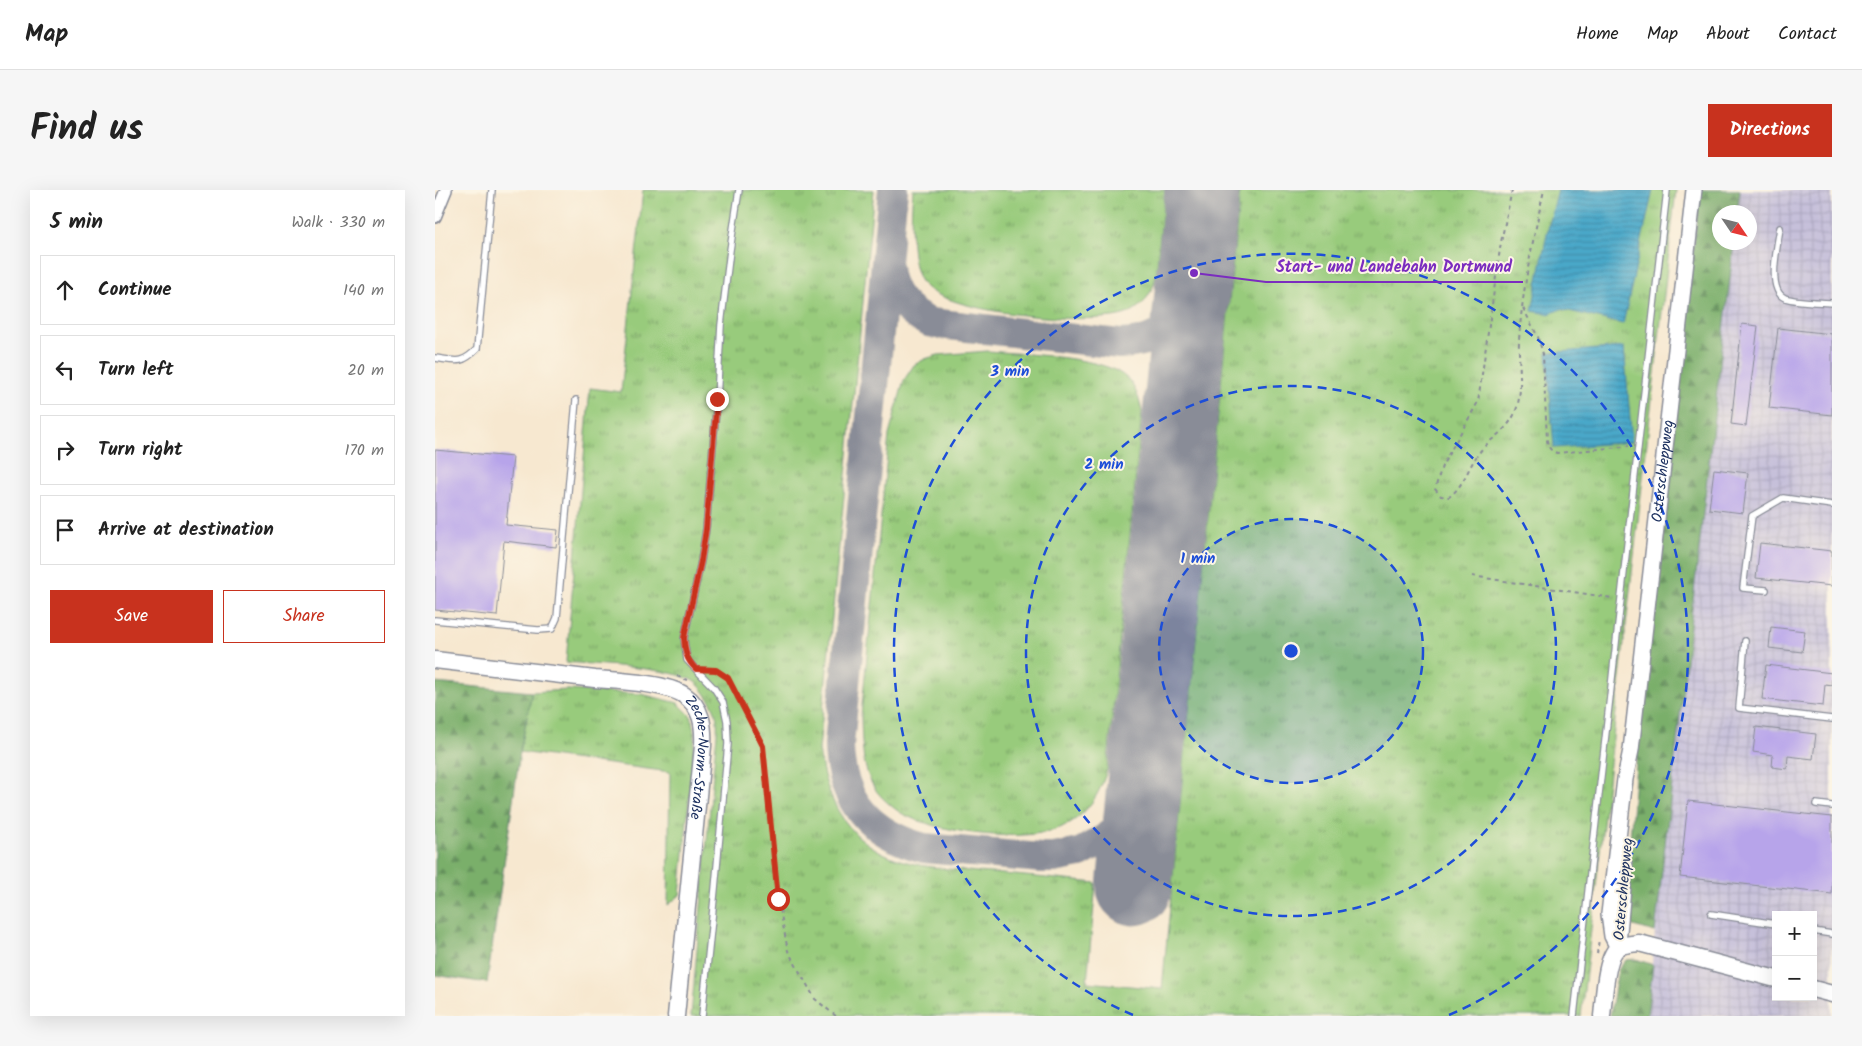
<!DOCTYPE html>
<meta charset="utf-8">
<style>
body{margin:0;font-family:Kalam,sans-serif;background:#f6f6f6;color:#222}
.controls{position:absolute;right:15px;bottom:15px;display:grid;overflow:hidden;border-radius:0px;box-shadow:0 5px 20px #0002}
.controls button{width:45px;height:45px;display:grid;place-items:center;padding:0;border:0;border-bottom:1px solid #e0e0e0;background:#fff;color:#222;font:25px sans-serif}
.compass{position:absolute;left:1277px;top:15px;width:45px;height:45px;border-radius:50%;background:#fff;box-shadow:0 5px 20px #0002;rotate:125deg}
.stop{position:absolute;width:15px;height:15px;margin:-11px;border:4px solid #c8321e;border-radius:50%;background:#fff}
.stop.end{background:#c8321e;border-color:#fff;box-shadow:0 1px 5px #0008}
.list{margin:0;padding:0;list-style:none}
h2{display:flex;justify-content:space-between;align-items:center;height:65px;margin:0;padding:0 20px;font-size:21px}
h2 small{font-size:16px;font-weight:400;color:#767676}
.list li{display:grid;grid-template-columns:32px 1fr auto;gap:15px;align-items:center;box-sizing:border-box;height:70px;margin:0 10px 10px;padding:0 10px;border:1px solid #e0e0e0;border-radius:0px}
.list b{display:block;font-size:19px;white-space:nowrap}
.list em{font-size:16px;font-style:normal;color:#767676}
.actions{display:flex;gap:10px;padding:15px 20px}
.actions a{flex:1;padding:11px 0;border:1px solid #c8321e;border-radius:0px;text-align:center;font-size:18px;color:#c8321e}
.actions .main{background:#c8321e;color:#fff}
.icon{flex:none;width:28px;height:28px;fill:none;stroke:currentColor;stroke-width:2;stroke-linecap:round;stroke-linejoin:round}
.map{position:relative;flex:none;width:1397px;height:826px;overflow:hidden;border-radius:0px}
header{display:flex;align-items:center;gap:30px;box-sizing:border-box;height:70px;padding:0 25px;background:#fff;border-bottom:1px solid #e0e0e0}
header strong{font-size:24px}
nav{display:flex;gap:28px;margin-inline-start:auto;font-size:18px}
.intro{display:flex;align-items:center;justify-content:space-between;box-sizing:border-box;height:120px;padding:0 30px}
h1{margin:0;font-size:35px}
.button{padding:12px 22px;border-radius:0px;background:#c8321e;color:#fff;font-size:18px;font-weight:700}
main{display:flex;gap:30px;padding:0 30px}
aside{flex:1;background:#fff;border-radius:0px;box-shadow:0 5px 20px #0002}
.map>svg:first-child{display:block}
</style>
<header>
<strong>Map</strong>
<nav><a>Home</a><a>Map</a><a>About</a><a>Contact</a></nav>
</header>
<div class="intro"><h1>Find us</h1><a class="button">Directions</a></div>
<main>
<aside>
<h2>5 min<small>Walk · 330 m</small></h2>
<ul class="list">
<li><svg class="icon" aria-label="ahead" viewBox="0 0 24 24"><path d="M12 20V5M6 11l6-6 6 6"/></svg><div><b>Continue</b></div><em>140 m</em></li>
<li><svg class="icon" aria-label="left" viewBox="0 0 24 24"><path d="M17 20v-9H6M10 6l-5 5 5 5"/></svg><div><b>Turn left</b></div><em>20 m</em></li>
<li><svg class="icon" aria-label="right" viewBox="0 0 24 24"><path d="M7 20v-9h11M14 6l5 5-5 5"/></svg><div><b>Turn right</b></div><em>170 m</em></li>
<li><svg class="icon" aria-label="arrive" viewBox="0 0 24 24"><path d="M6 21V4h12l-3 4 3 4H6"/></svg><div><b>Arrive at destination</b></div></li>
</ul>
<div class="actions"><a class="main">Save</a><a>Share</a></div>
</aside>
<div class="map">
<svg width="1397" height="826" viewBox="0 0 1397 826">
<defs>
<pattern id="industrial-grid" width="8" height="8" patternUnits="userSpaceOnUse" patternTransform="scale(1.25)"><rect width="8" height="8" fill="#c6c0da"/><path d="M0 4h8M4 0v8" fill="none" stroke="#aaa5be"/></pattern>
<pattern id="grass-tufts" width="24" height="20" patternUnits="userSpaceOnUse" patternTransform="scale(1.25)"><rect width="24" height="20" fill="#98cb7b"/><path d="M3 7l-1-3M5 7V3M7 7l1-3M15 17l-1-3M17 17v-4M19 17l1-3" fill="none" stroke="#7ba568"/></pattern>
<pattern id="forest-firs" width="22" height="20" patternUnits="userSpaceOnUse" patternTransform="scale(1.25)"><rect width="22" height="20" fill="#7aaf6b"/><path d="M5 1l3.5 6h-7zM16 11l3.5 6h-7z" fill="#638f5b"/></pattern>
<pattern id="water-rules" width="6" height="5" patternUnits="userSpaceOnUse" patternTransform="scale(1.25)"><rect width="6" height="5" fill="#4aa8c9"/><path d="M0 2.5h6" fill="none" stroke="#3d89a6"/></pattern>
</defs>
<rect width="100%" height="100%" fill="#fcf5e5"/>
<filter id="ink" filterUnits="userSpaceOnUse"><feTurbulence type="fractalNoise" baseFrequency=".02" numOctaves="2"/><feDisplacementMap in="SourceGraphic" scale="10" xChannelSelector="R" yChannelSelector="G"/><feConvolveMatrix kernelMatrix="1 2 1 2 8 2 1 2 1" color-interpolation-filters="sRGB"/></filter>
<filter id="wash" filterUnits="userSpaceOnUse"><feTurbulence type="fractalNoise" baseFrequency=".0096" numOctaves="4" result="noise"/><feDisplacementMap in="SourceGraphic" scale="20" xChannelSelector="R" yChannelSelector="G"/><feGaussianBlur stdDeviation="1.12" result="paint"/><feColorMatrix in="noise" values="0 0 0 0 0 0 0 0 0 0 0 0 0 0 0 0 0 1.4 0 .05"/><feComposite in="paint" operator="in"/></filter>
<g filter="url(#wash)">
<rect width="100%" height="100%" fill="#f7e8d0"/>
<!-- industrial -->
<path fill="url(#industrial-grid)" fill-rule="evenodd" d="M 1305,0 L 1397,0 L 1397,826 L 1212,826 L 1220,742 L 1299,53 L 1314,52 L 1314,22 L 1302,22 ZM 1341,725 L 1378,725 L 1378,807 L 1341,807 Z"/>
<!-- grass -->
<path fill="url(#grass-tufts)" stroke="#5a7d6c" d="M 208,0 L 439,0 L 384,560 C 393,624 423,665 490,676 C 508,679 526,680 543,682 C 583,685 622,689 661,693 L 652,792 L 727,799 L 805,0 L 1241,0 L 1146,826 L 256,826 L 280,563 C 281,551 284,537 281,524 C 278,514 268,498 260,492 C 239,477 160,475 131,472 L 155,198 L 186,202 Z
M 478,0 L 730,0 C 728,21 725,43 723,64 C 722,74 722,85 719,94 C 717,100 713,106 710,111 C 704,117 696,123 688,125 C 651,135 511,124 487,93 C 473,74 476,23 478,0 Z
M 553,161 C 584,164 664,166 688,185 C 700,194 704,208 707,222 L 672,580 C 665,603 654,622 633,634 C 596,656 502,643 466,623 C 458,618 449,610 443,603 C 426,582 427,551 426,526 L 454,245 L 469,190 L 479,175 L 490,169 L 503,165 Z
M 133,500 L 206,504 L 243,513 L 256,526 L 260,546 L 245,705 L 233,715 L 235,582 L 85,562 L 97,502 Z"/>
<!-- forest -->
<path fill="url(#forest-firs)" stroke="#4a6f64" d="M 1265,0 L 1305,0 L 1302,22 L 1284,22 L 1284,52 L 1299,53 L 1220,742 L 1191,734 L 1189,724 L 1204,537 Z
M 0,493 L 97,502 L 85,562 L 52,793 L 0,785 Z
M 1201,769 L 1218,775 L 1212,826 L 1175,826 L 1183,780 L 1191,770 Z"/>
<!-- water -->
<path fill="url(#water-rules)" stroke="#326c94" d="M 1123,0 L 1218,0 L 1188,134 L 1126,119 L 1114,124 L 1097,121 L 1112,43 Z
M 1189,157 L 1197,252 L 1119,258 L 1112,163 Z"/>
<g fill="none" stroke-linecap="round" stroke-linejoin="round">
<!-- taxiway -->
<path stroke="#898c97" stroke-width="30" d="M 458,0 L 404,555 C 405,611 436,644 489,658 L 606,668 L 619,668 L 645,663 L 671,648 L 689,631 L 703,606 L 710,579
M 452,77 C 454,104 472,123 496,133 L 685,154 C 712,154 737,142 750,117 C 756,107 757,94 759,83"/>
<!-- runway -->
<path stroke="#898c97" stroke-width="75" d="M 699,698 L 767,0"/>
</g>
<g id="blocks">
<!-- building -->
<path fill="#b7a4ea" d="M 1307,134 L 1323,136 L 1311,236 L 1296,234 Z
M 1343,138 L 1397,144 L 1397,225 L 1334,218 Z
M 0,260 L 78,267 L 71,335 L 123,340 L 121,357 L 69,351 L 62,426 L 0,420 Z
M 1279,279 L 1313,283 L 1308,323 L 1274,319 Z
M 1325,353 L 1397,361 L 1397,396 L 1321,388 Z
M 1336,437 L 1370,441 L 1367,462 L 1334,458 Z
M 1331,475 L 1397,483 L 1397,495 L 1390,494 L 1388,516 L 1327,509 Z
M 1321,537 L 1381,544 L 1378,569 L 1353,566 L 1352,579 L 1337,577 L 1338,565 L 1318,562 Z
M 1253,611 L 1397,627 L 1397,704 L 1245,687 Z"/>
</g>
</g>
<g filter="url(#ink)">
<use href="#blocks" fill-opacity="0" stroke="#898c97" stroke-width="1"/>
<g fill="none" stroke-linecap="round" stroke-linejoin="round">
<!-- service casing -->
<g stroke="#898c97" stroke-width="8">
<path id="service" d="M 1345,38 C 1343,54 1331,100 1350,108 C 1362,112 1384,112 1397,113
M 0,168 C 21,171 26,175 42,159 L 57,0
M 1331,400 L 1308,398 L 1317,326 L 1348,308 L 1397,315
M 0,430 L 103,440 L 117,439 L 122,428 L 141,210
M 1310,451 L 1304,518 L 1397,529
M 1381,614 L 1397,616
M 1276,724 L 1341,734
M 1378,741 L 1397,744
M 267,826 L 280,699 L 293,554 L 292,531 L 288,512 L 279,498 L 252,470 L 249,449 L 266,371 L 271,339 L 282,209 L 286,135 L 295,60 L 304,0
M 1139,826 L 1232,0"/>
</g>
<!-- minor casing -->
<g stroke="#898c97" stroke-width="14">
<path id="minor" d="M 0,27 L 11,0"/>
</g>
<!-- tertiary casing -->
<g stroke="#898c97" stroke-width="18">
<g id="tertiary">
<path d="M 1183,753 L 1190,676"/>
<path id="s1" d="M 1183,758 L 1177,746 L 1174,724 L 1190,589 L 1196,560 L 1259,0"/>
</g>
</g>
<!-- secondary casing -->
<g stroke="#898c97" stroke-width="19">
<g id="secondary">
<path id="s2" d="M 0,470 C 53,476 106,483 160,489 C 183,491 231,493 249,505 C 267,517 269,536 268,556 L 241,826"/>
<path d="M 1378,799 L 1397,804"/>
<path d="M 1167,826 C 1169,810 1170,765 1184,757 C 1190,754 1197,754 1204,753 L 1341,789"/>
</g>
</g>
<!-- path -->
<path stroke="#898c97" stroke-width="2" stroke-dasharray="4 4" stroke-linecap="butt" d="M 1077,0 L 1066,52 L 1043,212 L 1007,276 L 1000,299 L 1006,306 L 1014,307 C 1029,296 1033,277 1044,263 C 1053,250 1070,242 1078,227 C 1090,204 1083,176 1084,151 C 1087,100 1098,50 1109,0
M 1088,118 L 1103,147 L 1108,164 L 1112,250 C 1113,257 1115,261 1122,263 L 1194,256
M 1037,386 L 1177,408
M 273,479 L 281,480 L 293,487 L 328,556 L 343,709 L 353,761 L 380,809 L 401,826
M 242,486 L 252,490
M 1162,764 L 1164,749"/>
<!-- service -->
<use href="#service" stroke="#fff" stroke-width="5.5"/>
<!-- minor -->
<use href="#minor" stroke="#fff" stroke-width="11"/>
<!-- tertiary -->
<use href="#tertiary" stroke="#fff" stroke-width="15"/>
<!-- secondary -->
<use href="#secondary" stroke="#fff" stroke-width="16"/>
</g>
</g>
<g fill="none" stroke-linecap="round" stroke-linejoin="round" filter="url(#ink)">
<!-- route -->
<path stroke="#c8321e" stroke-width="6" d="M 282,209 L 271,339 L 266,371 L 249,448 C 250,462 251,469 261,479 L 281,480 L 293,488 L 328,556 L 343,709"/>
</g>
<!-- distance rings -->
<circle cx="856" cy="461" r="132" fill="#1d4ed8" fill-opacity=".12"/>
<g fill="none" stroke="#1d4ed8" stroke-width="2.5" stroke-dasharray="9 6">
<circle cx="856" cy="461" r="132"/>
<circle cx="856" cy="461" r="265"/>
<path d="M698 825A397 397 0 1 1 1014 825"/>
</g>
<g text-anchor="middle" stroke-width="4" stroke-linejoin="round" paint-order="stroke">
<!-- street labels -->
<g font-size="15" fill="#1b2f5e" stroke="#fcf5e5">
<text dy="5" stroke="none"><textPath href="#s1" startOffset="482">Osterschleppweg</textPath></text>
<text dy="5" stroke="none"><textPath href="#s2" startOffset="320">Zeche-Norm-Straße</textPath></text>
<text transform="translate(1188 699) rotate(-85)" y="5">Osterschleppweg</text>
</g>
</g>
<circle cx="856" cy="461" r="8" fill="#1d4ed8" stroke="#fcf5e5" stroke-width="2.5"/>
<g font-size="15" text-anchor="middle" font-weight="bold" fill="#1d4ed8" stroke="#fcf5e5" stroke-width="4" stroke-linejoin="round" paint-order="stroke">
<text x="575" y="186">3 min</text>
<text x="669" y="279">2 min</text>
<text x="763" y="373">1 min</text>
</g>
<!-- callouts -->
<path fill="none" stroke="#7b2cbf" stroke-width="2" d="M759 83L831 92H1088"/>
<circle fill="#7b2cbf" stroke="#fcf5e5" stroke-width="2" cx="759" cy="83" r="5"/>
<g font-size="16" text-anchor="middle" font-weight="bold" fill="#7b2cbf" stroke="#fcf5e5" stroke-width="4" stroke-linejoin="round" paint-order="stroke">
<text x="959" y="82">Start- und Landebahn Dortmund</text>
</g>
</svg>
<div class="controls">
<button>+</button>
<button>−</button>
</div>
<svg class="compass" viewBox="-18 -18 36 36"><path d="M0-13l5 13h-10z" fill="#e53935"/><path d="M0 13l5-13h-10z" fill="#767676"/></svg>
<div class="stop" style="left:343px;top:709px"></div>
<div class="stop end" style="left:282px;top:209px"></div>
</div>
</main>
